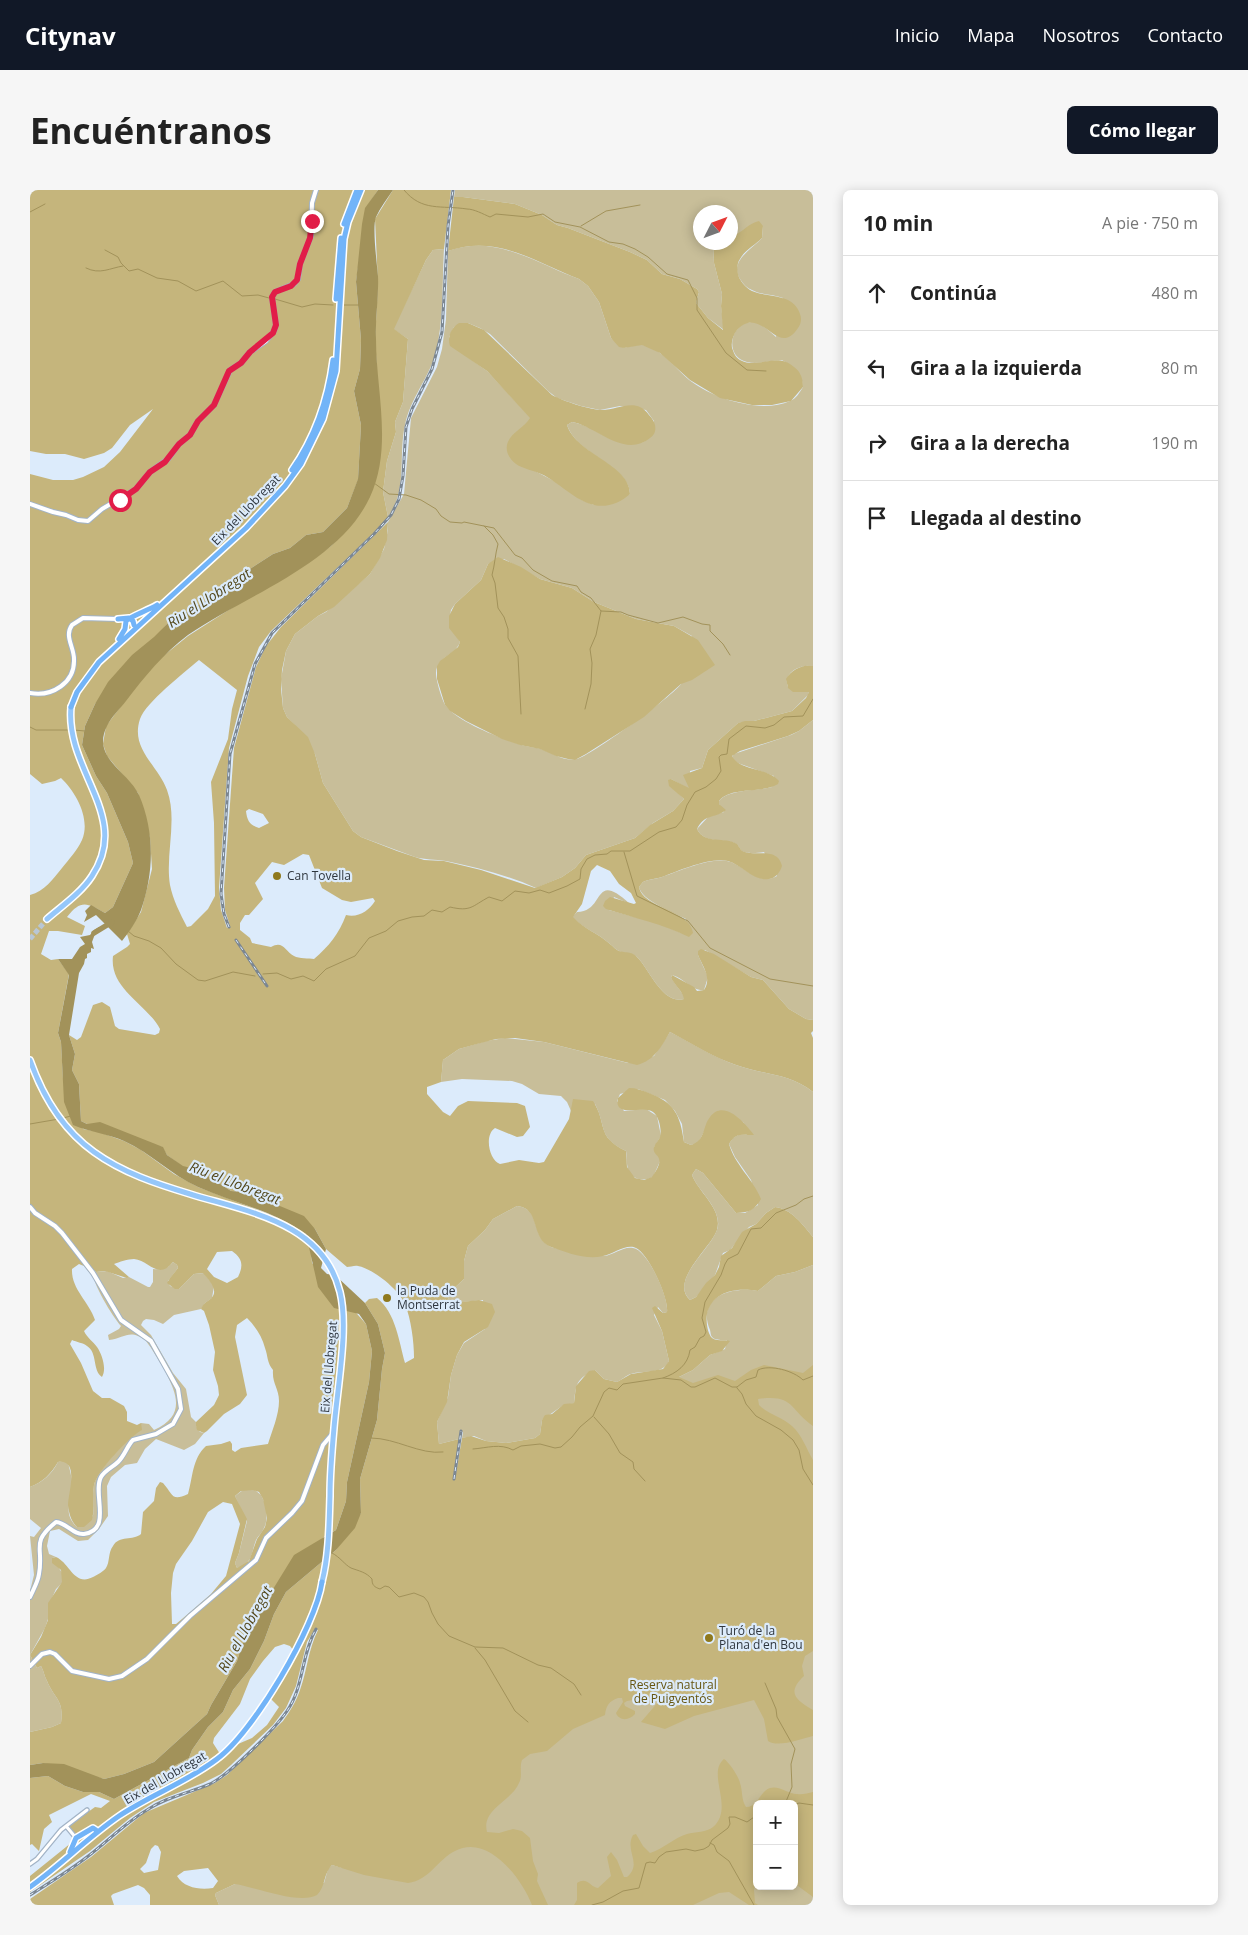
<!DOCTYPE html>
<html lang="es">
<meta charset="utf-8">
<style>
body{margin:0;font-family:"Open Sans",sans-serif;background:#f6f6f6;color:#222}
.controls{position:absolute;right:15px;bottom:15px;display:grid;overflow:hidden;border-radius:8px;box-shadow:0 2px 12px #0003}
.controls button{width:45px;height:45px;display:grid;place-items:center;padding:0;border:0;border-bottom:1px solid #e0e0e0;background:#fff;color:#222;font:25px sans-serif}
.compass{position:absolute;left:663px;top:15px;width:45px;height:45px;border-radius:50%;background:#fff;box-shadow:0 2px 12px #0003;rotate:48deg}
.stop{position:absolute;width:15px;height:15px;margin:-11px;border:4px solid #e11d48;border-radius:50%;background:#fff}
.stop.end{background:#e11d48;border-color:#fff;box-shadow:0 1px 5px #0008}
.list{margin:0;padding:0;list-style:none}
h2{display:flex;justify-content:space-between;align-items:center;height:65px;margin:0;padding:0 20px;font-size:21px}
h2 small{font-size:16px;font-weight:400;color:#767676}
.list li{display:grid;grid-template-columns:32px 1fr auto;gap:15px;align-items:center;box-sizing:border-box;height:75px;padding:0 20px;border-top:1px solid #e0e0e0}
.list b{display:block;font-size:19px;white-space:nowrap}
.list em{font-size:16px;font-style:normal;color:#767676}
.icon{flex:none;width:28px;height:28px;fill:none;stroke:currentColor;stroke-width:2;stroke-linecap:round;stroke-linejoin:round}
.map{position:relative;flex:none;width:783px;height:1715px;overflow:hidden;border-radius:8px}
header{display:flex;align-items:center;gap:30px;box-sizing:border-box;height:70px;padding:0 25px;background:#111827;color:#fff}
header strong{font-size:24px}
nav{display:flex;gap:28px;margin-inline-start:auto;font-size:18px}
.intro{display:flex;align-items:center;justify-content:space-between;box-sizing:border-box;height:120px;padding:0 30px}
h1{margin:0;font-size:35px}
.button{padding:12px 22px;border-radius:8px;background:#111827;color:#fff;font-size:18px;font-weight:700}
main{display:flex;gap:30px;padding:0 30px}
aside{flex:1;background:#fff;border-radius:8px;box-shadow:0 2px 12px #0003}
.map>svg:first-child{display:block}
</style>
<header>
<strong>Citynav</strong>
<nav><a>Inicio</a><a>Mapa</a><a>Nosotros</a><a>Contacto</a></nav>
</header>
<div class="intro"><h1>Encuéntranos</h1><a class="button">Cómo llegar</a></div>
<main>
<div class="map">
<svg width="783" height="1715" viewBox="0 0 783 1715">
<rect width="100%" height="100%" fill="#dcebfb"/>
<!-- green -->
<path fill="#c8be99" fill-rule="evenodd" d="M 425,0 L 783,0 L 783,476 C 770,474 752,483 758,497 L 767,502 L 779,502 L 778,505 L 762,521 L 724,531 L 708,533 L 678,560 L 672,578 L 660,581 L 659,599 L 641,589 L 647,602 L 654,609 L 643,621 L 623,633 L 605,648 L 556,665 L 545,678 L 532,687 L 506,698 C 477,685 446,677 416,671 C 405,669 395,670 385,667 L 331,647 L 323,641 L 293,593 L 285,564 L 264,534 L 257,527 L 253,518 L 251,489 L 256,461 L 265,444 L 288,426 L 296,422 L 340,384 L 354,359 L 358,340 L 358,332 L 374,304 L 381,228 L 407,177 L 412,159 L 416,129 L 418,61 C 467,44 505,73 549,89 L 558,96 L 569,112 L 581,148 L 594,158 C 599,157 608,154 613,155 C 633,159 646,180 662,192 C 685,209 732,224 760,211 C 766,209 770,202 773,197 C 772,182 764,178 752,170 C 740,170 728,175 717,172 C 692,166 702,130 723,132 C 731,132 739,141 746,147 L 753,108 C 743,104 731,105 722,100 C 717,98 713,94 710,89 C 699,71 721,60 732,48 L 733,36 L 701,46 L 700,22 L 670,22 L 670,52 L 683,53 L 684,73 L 692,104 L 691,116 L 694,140 L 678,128 L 666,113 L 669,102 L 667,99 L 650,89 L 632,84 L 617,70 L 600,62 L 538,38 L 527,35 L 512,25 L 485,14 L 433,7 L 424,7 ZM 438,133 L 450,138 L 460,144 L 518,201 L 527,208 L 551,216 L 570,220 L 590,216 L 616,220 L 624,231 L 614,252 C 582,259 569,237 542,232 L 537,235 C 548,266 600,276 600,304 L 564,315 L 552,310 L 526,292 L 501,279 L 497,234 L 501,228 L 457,181 L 425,158 L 419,147 L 424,137 ZM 474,369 L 510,389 L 542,398 L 564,412 L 606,429 L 644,436 L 662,446 C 660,456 655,488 651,494 C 643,506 560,566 547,569 C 534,572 523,563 511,559 C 504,557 496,557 489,554 C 470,548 428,532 416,516 C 412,511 406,490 406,483 C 407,466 426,465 430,452 L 419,432 L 421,420 L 425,414 L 451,390 L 458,374 Z
M 414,59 C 412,93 414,129 406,162 C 399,188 380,209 375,235 C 368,266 378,300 358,327 L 353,302 L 357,271 L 366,242 L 365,232 L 373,212 L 378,149 L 363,139 L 396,70 L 403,60 Z
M 783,530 L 783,830 L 776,829 L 759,819 L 733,790 L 721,787 L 675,760 L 668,765 L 678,787 L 674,800 C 661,801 654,788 642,785 L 641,788 L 654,806 L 654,809 C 632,815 619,778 607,767 C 601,762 596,764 589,761 C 586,760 583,756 580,754 C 568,743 554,739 542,727 L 547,722 C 576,722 562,679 600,714 L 584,707 L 579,720 L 627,733 L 654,744 L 656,729 C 644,723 611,710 609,697 L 613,692 C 619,689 626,689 632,687 C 650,681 678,668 697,671 C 713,674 729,697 747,686 L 734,662 C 727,663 721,664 714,662 C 709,660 710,656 706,654 C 694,647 675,655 667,639 L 678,627 L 694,622 L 689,614 L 689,611 C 699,599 728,601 742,597 L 744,586 L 705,572 L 702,567 L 704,564 L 761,545 L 769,541 Z
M 640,842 C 662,853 683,867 706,875 C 733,885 759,883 783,902 L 783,1047 C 772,1034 762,1019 745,1017 L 736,1023 L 726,1034 L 719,1037 L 700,1060 L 693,1063 L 685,1085 L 666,1107 L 660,1110 C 638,1089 685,1057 688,1036 C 690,1017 668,1001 662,985 L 666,979 L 673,983 L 706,1023 L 715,1023 L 728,1015 L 721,990 L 705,967 L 699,954 L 703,948 L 710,944 L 717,945 L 714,933 L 700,923 L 675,940 L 668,953 L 661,955 L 654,952 L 652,934 L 645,921 L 635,910 L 608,899 L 590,904 L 587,911 L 594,921 L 616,919 L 627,926 L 631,946 L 624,957 L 624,960 L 631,969 L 623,987 C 611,993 598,988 597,974 C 596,969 597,966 596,961 C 567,947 577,937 565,914 L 541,921 L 537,912 L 531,906 L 509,904 L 492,894 L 482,891 L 432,889 L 411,892 L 413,870 L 429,859 L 456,851 L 475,848 L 514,852 L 598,873 L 624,866 Z
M 487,1016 C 511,1018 501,1048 521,1057 C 527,1059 568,1067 574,1066 C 584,1065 593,1056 603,1058 C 618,1060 639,1108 637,1122 L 633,1123 L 628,1117 L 624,1125 L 632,1141 L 639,1171 C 633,1185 613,1180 601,1184 C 596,1185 592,1190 587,1192 L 574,1189 L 565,1180 C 546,1189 546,1194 544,1213 L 532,1216 L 512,1230 L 510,1244 L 505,1248 L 476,1253 L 456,1251 L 444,1246 L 432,1248 L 433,1242 L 430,1241 L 429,1249 L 409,1254 L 407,1232 L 418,1207 L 421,1185 L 427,1165 L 434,1153 L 455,1139 L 453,1110 L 423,1113 L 418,1108 L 419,1103 L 434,1089 L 434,1071 L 438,1056 L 455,1040 L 463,1029 Z
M 143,1072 L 147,1075 L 148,1078 L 138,1091 L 140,1096 L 149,1099 L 164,1084 L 174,1083 L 184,1096 L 182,1108 L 175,1113 L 171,1119 L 144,1125 L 133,1134 L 124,1130 L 116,1129 L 113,1131 L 111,1135 L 121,1145 L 143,1183 L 156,1199 L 161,1227 L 166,1232 L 166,1236 L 170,1242 L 174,1243 L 165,1254 L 154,1260 L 126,1249 L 115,1259 L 107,1273 L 95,1275 L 81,1287 L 77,1296 L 78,1326 L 69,1339 L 58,1350 L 48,1351 L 29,1339 L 20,1341 L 17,1356 L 19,1364 L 26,1367 L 22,1368 L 33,1384 L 32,1393 L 26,1399 L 18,1417 L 19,1426 L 15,1438 L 0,1465 L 7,1478 L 11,1476 C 14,1481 14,1486 17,1491 C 25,1510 34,1509 31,1533 L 22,1537 L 0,1542 L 0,1401 L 4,1385 L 0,1346 L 4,1347 L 11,1338 L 0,1329 L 0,1297 C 13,1292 22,1284 28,1272 L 35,1271 L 38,1273 C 40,1280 42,1288 42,1294 C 43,1310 31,1322 47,1337 L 63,1326 C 64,1316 62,1305 64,1295 C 67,1280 98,1247 111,1240 L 111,1233 L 119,1234 L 124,1240 C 155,1226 148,1206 135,1181 C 129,1171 123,1160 116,1151 C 100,1138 95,1148 79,1150 L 78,1145 L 89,1139 L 91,1136 C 82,1126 61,1091 62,1079 L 66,1082 L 77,1081 L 93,1088 L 99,1087 L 118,1097 L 120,1097 L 123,1092 L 123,1079 C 131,1080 138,1079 143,1072 Z
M 783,1075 L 783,1715 L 189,1715 L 185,1705 L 186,1703 L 205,1694 L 294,1693 L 298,1679 L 302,1675 L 313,1678 L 649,1187 L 663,1180 L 680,1165 L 695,1159 L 697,1150 C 693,1150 688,1150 685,1149 C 680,1147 681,1144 680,1140 C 666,1107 702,1096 728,1101 L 746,1086 L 765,1082 ZM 727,1614 L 764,1614 L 764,1696 L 727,1696 Z
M 213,1300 L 225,1300 L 231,1305 C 237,1315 239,1330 233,1340 C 231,1344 228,1346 226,1350 C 221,1363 223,1374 207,1378 L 205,1373 L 209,1363 L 217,1331 L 205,1306 Z"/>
<!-- forest -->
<path fill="#c5b57c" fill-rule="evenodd" d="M 0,0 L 348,0 L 336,18 L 326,92 L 331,150 L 330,179 L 324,201 L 331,235 L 328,290 L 317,318 L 293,342 L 276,345 L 260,358 L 243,364 L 206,388 L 184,407 L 175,411 L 139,432 L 65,514 L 55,536 L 52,555 L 66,586 L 77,603 L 98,652 L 103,673 L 83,717 L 75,723 C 57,713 51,709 37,727 L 55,736 L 52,745 L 28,741 L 19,741 L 11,764 L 21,770 L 28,769 L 39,784 L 28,843 L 31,852 L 33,889 L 53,939 L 69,942 L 94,951 L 111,960 L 144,984 L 168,997 L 260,1032 L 276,1044 L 281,1060 L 282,1073 L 336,1134 L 342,1161 L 339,1192 L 317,1292 L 316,1311 L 306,1340 L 295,1346 L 247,1394 L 232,1417 L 212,1455 L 207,1471 L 181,1515 L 177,1524 L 124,1572 L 94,1584 L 74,1589 L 13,1573 L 0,1575 L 0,1542 L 22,1537 L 31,1533 C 34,1509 25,1510 17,1491 C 14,1486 14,1481 11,1476 L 7,1478 L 0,1465 L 11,1447 L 18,1430 L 18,1413 L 32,1392 L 31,1380 L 22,1373 L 22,1368 L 26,1367 C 40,1373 44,1397 63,1387 C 67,1385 73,1382 76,1378 C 80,1372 78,1362 83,1356 C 89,1345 103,1351 111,1344 L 113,1322 L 124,1311 L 126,1298 L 130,1292 L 133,1293 C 143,1304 141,1312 158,1304 C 163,1287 162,1269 176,1256 L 191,1254 L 200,1251 L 202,1254 L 202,1260 L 205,1262 L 211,1258 L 238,1254 C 242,1241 249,1225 249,1211 C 249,1198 242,1194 243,1180 C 237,1173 238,1166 235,1158 C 232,1146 225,1136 217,1128 L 207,1135 L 205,1147 L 217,1205 L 210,1214 L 194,1224 L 177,1241 L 174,1243 L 167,1240 L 166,1236 L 166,1232 L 184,1215 L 189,1205 L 188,1196 L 183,1180 L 185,1162 L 179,1135 L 174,1121 L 171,1119 C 173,1114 175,1113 179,1110 C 191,1102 179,1090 173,1083 L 164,1084 L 149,1099 L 145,1099 L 137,1093 L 140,1088 L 148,1078 L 147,1075 L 143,1072 C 128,1091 119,1070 104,1069 C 98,1069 89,1072 84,1074 L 99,1087 L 97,1088 L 75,1081 L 66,1082 L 62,1079 L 62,1086 L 54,1076 L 49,1074 L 42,1079 C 41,1099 59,1112 65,1130 L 54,1141 C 57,1148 63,1151 67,1157 C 72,1164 77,1179 72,1187 C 62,1180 68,1163 57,1156 C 54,1153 46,1152 42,1150 L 40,1154 L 51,1173 L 63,1201 L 72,1208 L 80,1208 L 94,1216 L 97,1222 L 97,1231 L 107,1235 L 111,1233 L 112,1240 C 99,1247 67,1281 64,1295 C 62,1306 65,1318 62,1330 L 54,1337 L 47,1337 C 41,1331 39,1324 38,1315 C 38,1303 50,1269 28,1272 C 21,1284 13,1292 0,1297 L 0,705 C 15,701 22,690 32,678 C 39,669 47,661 52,650 C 61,629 46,602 31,588 L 25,591 L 12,594 L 0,584 L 0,284 L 23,290 L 43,290 L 53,287 L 74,277 L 90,262 L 123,219 L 100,235 L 82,258 L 74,263 L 54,269 L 35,264 L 16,264 L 0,261 ZM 202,1061 C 212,1068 214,1075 208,1087 L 197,1093 L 184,1087 L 177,1079 L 187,1062 ZM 223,1300 L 229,1302 L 233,1309 L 237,1328 L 235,1337 L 227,1349 L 219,1371 L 207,1378 L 205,1373 L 209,1363 L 217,1329 L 205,1306 L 211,1301 ZM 193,1312 L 202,1314 L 210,1334 L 196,1386 L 181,1404 L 152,1429 L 146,1434 L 142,1434 L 141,1403 L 143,1383 L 146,1374 L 162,1351 L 178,1322 Z
M 363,0 L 421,0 L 414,59 L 403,60 L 396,70 L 364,139 L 378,149 L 373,212 L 365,232 L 366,242 L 357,271 L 353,302 L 358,327 L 352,335 L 241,441 L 229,457 L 218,486 L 199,558 L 189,698 L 191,720 L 197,738 L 200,736 L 195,720 L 194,698 L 204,558 L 226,477 L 236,456 L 251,437 L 358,332 L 357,350 L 350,368 L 340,384 L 304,417 L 288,426 L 265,444 L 256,461 L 252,480 L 251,499 L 253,518 L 257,527 L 278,547 L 285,564 L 293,593 L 323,641 L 331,647 L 367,661 L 394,670 L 414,671 L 451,680 L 505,698 L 532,687 L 545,678 L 556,665 L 605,648 L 620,635 L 643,621 L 654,609 L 639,596 L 638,590 L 641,589 L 659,598 L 653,585 L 672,578 L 678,560 L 708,533 L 715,531 L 724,531 L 762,521 L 776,508 L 779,502 L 763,502 L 758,498 L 756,489 C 761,480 773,474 783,476 L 783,530 L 769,541 L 758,546 L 710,561 L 702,566 C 709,581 737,577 749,591 L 748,594 C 733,604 701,596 689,611 L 689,614 L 696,620 C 685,629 675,623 667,639 C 675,655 695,646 707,654 C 710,657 710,661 715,662 C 727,666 748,657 752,676 C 750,682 746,688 739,689 C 724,692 712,675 698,671 C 680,667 648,681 632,687 C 625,689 619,689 613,692 L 609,697 C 612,718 661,720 663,743 L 659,747 C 633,734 604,728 576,719 L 573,716 L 575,711 L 580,707 L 604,714 L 606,713 L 601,703 L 589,694 L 580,681 L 567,675 L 561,681 L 552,714 L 543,727 C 554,739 568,743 580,754 C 583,756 586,760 589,761 C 596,763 601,761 607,767 C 619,778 632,815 654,809 C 653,802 644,794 641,788 L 642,785 L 664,797 L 667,801 L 674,800 C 682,788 673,777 668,765 L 668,761 L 671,759 L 684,764 L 721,787 L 733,790 L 759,819 L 776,829 L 783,830 L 783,841 L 781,843 L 783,848 L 783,902 C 759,883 733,885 706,875 C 683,867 662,854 640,842 C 631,857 625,870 607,875 L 514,852 L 485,848 L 466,849 L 447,854 L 429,859 L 413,870 L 411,892 L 397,897 L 397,904 L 413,922 L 420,926 L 428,916 L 438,911 L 487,913 L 495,916 L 500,937 L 493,946 L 487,947 L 465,938 C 454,945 459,970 470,974 L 489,970 L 509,973 L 514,972 L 539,929 L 543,909 L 563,911 C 578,934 565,946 596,961 L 597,977 L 605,988 L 614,990 L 622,987 C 639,963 621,968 624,957 C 625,953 629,950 630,947 C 632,940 629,926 623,922 C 613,915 583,929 588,908 L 599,898 C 606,898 612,900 619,903 C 645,913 650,925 654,952 L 661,955 C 676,950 672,937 680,927 C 694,908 716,934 724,945 C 712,945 706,942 699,954 C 705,975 723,989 731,1009 C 725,1020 718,1023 706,1023 L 673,983 L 666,979 L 662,985 C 669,1003 693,1019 687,1040 C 681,1058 639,1091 660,1110 L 666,1107 L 676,1093 L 685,1085 L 689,1077 L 691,1066 L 702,1058 L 712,1042 L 726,1034 L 736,1023 L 745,1017 C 762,1019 772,1034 783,1047 L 783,1075 L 765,1082 L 746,1086 L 728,1101 C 707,1097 682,1101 677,1124 C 676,1131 677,1141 681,1147 C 685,1152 695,1149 700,1151 L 692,1161 L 680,1165 L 663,1180 L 649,1187 L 663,1193 L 688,1185 L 705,1191 L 721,1180 L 734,1175 L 773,1183 L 783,1175 L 783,1236 C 759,1219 764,1204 728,1209 L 729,1215 C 738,1224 752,1227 762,1236 C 772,1245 776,1258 783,1270 L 783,1461 L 775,1466 L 772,1476 L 774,1486 C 756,1503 766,1510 783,1520 L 783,1546 C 771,1549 748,1558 738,1551 L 734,1529 L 724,1510 L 664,1526 L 635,1539 L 611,1532 L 629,1511 L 628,1507 L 621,1507 L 597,1511 L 594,1513 L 595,1516 L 605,1521 L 605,1524 C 599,1531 589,1531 586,1523 L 593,1512 L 592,1508 L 588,1508 C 579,1511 576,1516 575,1525 L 543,1539 L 517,1561 L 500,1564 L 492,1570 C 489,1578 493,1586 489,1593 C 482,1611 451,1619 457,1642 L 469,1643 L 483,1639 L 492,1641 L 500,1648 L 503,1671 L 508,1684 L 507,1691 L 518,1715 L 502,1715 C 492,1689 458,1643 425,1661 C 407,1670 400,1690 378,1693 L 334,1685 L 302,1675 C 293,1684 296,1696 287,1705 C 270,1715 225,1697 205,1694 L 186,1703 L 185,1705 L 189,1715 L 120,1715 L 120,1705 L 114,1698 L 108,1695 L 83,1704 L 81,1706 L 84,1715 L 0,1715 L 0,1709 L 61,1667 L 114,1623 L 185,1593 L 197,1585 L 253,1531 C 260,1521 266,1512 270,1500 C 277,1481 278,1460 288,1440 L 285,1439 L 277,1452 L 266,1496 L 256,1518 L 243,1535 L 201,1575 L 191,1584 L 173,1593 L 124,1612 L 100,1628 L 60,1661 L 0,1702 L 0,1686 L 41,1653 L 43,1648 L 37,1640 L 33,1640 L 65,1617 L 71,1618 L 80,1611 L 61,1604 L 19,1625 L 22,1632 L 14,1639 L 9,1661 L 2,1654 L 0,1655 L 0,1588 L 18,1586 L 35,1596 L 53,1602 L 69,1602 L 84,1609 L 159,1568 L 162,1560 L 178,1537 L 193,1522 L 203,1500 L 220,1479 L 234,1451 L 244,1424 L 256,1402 L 306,1360 L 331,1323 L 330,1289 L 347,1230 L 352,1179 L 355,1163 L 348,1134 L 335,1113 L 339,1109 L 347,1108 C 366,1123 369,1152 375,1173 L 384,1168 C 384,1152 381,1129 375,1114 C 369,1100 344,1079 328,1076 C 325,1075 320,1077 317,1077 L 296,1059 L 285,1039 L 234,1009 L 216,1002 L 201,1001 L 169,980 L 153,977 L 137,965 L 132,957 L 57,934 L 51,931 L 49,894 L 42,880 L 45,864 L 39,845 L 47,850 L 51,847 L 63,815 L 72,812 L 80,817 L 85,836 L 89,839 L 125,845 L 129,843 L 130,839 C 117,814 79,799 83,766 L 97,757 L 100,754 L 97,744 L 111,722 L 122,679 L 120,648 L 108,603 L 77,566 L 73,554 L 76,536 L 114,486 L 132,467 L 158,446 L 208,414 L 275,375 L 301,356 L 326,329 L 347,179 L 345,150 L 348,94 L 345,29 ZM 169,470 L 207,500 L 202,519 L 198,549 L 181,592 L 184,633 L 185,706 L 178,719 L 161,736 L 157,737 C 150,723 143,710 140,695 C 135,664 148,630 137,600 C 128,575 100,559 110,529 C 116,512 154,483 169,470 ZM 219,619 L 233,624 L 239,633 L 229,638 C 220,635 217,631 216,621 ZM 273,664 L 279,665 L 292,698 L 312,710 L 321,712 L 343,708 L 345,711 C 339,721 328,728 316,725 C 309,744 299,756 284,769 C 279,768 269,769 264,766 C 255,761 253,750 241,757 L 222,753 L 220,748 L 210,740 L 210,733 L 215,725 L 219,725 L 233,709 L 225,693 L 242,672 L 254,675 ZM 487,1016 C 511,1018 500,1049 521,1057 C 538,1063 556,1070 573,1066 C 583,1064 597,1053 606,1058 C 619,1064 639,1109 637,1122 L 633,1123 L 625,1116 L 622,1118 L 632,1141 L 639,1171 L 633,1179 L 601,1184 L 587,1192 L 574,1189 L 565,1180 L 559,1181 L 546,1196 L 544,1213 L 534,1214 L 522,1224 L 515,1225 L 512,1230 L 510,1244 L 505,1248 L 476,1253 L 456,1251 L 441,1246 L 432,1248 L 425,1289 L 423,1288 L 429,1249 L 409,1254 L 407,1232 L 417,1212 L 421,1185 L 427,1165 L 434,1152 L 458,1137 L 465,1122 L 462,1114 L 449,1110 L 423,1113 L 418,1108 L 419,1103 L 434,1089 L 434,1071 L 438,1056 L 455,1040 L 463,1029 ZM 254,1454 L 260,1456 L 264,1461 L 239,1507 L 249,1517 L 237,1535 L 222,1548 L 208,1554 L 198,1563 L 190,1564 L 183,1553 L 184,1548 L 210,1514 L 220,1489 L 233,1471 L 245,1457 ZM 125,1655 L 128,1656 L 131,1662 L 128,1680 L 114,1683 L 110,1679 L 116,1673 L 121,1659 ZM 178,1678 L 188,1691 L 183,1698 C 170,1700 154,1698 147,1686 L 154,1681 Z
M 424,7 L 433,7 L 485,14 L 512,25 L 527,35 L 538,38 L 600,62 L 617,70 L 632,84 L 650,89 L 667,99 L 669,102 L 666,113 L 678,128 L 693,140 L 691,116 L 692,104 L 684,73 L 683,53 L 700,52 L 701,46 C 712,44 718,33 729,31 L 733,36 L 732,48 C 725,55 714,61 710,69 C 707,73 707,79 708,84 C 709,90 716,98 722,101 C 738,108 764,103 770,124 C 772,129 771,134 768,138 C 747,170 732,113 707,140 C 703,146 701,151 702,158 C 704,163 705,167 710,170 C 729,180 746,161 764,177 C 771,182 773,189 773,197 L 761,211 L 742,215 L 722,215 L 690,208 L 660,190 L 630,163 L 612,155 L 594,158 L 589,157 L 581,148 L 569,112 L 558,96 L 549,89 C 505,72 467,44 418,61 Z
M 429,133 L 438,133 L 454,140 L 522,205 C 533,211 558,219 570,220 C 588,221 605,206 619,225 C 622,228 624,231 625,235 C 626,240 625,245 620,248 C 594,269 566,236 542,232 L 537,235 C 547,265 600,274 600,304 C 590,313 577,318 564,315 C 545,311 529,292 511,284 C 503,280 493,279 486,274 C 482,271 478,266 477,261 C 474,245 494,239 500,228 L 457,181 L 420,156 C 417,147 421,138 429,133 Z
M 468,367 L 491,377 L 510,389 L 542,398 L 564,412 L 606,429 L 644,436 L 668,450 L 685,475 L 662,490 L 651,494 L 614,527 L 556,564 L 545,570 L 538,569 L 526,566 L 510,559 L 490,555 L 472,549 L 436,531 L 420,521 L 415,515 L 407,489 L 407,476 L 410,471 L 428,457 L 430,452 L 419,438 L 419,426 L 425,414 L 451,390 L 458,374 Z
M 694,1569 C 699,1572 709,1587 710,1593 C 713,1602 711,1609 716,1617 C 728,1617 730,1601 740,1598 C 749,1595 758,1604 767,1604 C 772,1605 778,1603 783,1602 L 783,1707 L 764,1693 C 764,1677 771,1663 766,1647 L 764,1648 L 764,1614 L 727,1614 L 727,1683 L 724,1700 L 725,1713 L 728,1715 L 719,1715 L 699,1702 L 689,1703 L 663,1715 L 544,1715 L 547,1710 L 547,1693 C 557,1686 560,1697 568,1698 L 581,1686 L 577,1667 L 581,1662 L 587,1670 L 594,1687 L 597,1687 C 613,1673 594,1661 603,1645 L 606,1644 L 613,1656 L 620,1663 C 633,1659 644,1648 657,1644 C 665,1642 677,1642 683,1637 C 705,1618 676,1584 694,1569 Z"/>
<!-- water -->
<path fill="#a2925a" d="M 348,0 L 363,0 C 357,9 350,18 346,27 C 342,37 347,74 348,86 C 349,107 345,128 346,149 C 346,201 363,257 340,307 C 309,374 216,405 158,445 C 133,464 115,486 96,511 C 90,519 81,527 77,536 C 61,568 98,581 109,605 C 125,642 124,683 111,720 C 107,731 99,742 92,751 L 66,725 L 54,732 L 57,725 L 55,721 L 61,715 L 75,723 L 83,717 L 103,673 L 98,652 L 77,603 L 66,586 L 52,555 L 55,536 L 65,514 L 78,492 L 102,465 L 124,447 L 139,432 L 175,411 L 184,407 L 206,388 L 243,364 L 260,358 L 276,345 L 293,342 L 317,318 L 328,289 L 331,235 L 324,201 L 330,179 L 331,150 L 326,92 L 332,34 L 335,18 Z
M 69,737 L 71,739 L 65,744 L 62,752 L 64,759 L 61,758 L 61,762 L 57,764 L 57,768 L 55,769 L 54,774 L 49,783 L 39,845 L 45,864 L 42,880 L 49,894 L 51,931 L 57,934 L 70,932 L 133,957 L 137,965 L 153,976 L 169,980 L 201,1001 L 216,1002 L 274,1026 L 285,1039 L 296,1059 L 291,1078 L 297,1084 L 305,1085 L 335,1113 L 348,1134 L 355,1163 L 352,1179 L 347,1230 L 330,1289 L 331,1323 L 325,1338 L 306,1360 L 256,1402 L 244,1424 L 234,1451 L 220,1479 L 203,1500 L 193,1522 L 178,1537 L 162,1560 L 159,1568 L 84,1609 L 69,1602 L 53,1602 L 35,1596 L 18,1586 L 0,1588 L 0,1575 L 13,1573 L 34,1574 L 74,1589 L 94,1584 L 124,1572 L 177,1524 L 181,1515 L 207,1471 L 212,1455 L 232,1417 L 264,1365 L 306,1340 L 316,1311 L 317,1292 L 339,1192 L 342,1161 L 336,1134 L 329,1124 L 304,1118 L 288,1097 L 276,1044 C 245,1021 204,1013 168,997 C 141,985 121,963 94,951 C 78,944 60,942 43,935 L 34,912 L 31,852 L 28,843 L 39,785 L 28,769 L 42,769 L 50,757 L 55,754 L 50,747 L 60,745 L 64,740 Z"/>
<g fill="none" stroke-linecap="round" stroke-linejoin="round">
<!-- stream -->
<path stroke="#a2925a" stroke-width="1" d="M 374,0 C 392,22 411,15 437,19 C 444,19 453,24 460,27 L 466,24 L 498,27 L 513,24 L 525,32 L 550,37 L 579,52 L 593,54 L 605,59 L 618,67 L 637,84 L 658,90 L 667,108 L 667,120 L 696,163 L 717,180 L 736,181
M 0,22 L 15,14
M 551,36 L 576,21 L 610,15
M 75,60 L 88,67 L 91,73 L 99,81 L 108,79 L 127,88 L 148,91 L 166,101 L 193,91 L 212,106 L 228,105 L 239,108
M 56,78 C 70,85 80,78 93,76
M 245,109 L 272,117 L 285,114 L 303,115
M 312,115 L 328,115
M 344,293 L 359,304 L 376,305 L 391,310 L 406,319 L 411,326 L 420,332 L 432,333 L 434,332 L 464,338 L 485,365 L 492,368 L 503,380 L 522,391 L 547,396 L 551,402 L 561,408 L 571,421 L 591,422 L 598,425 L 628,433 L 653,427 L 672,434 L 680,435 L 680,441 L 693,454 L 700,465
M 454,336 L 463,345 L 468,354 C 465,365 465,374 462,385 L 465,393 L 468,418 L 474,427 L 478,439 L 478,448 L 488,466 L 491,524
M 555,519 L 561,494 L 562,473 L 560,459 L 566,445 L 571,421
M 0,537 L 6,540 L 40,540
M 44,540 L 55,541
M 594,662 L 607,706 L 658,731 L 680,758 L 740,789 L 783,796
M 98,741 L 104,746 L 119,751 L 131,758 L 146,774 L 168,790 L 175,791 L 203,782 L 225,786
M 233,784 L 247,783 L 261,789 L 273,786 L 284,791 L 296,779 L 325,766 L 339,748 L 356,741 L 368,731 L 382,727 L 394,726 L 402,720 L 412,722 L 420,717 C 441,722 442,716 459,707 L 472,711 L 485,701 L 499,703 L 510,700 L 519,703 L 537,696 L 550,689 L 551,679 L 557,669 L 565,665 L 577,664 L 581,661 L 600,661 L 629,642 L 646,637 L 652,630 L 657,615 L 665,602 L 676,597 L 686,589 L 691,581 L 689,567 L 691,565 L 697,564 L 699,549 L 716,536 L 735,538 L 744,535 L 754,527 L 773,526 L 783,509
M 33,928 L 41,926
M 0,934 L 29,929
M 633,1188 C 647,1183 658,1175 660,1160 L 665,1157 L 670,1148 L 674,1146 L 676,1142 L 672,1128 L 675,1112 L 691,1085 L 695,1074 L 698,1069 L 708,1064 L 721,1039 L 731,1038 L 746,1023 L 766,1015 L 774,1009 L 783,1006
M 707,1197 L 716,1190 L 726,1187 L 728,1180 C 740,1174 764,1181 773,1190 L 783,1186
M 707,1198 L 712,1204 L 716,1214 L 726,1226 L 751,1240 L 763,1250 L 769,1260 L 773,1279 L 783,1295
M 564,1227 L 579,1244 L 590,1263 L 603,1272 L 604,1279 L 615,1291
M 341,1248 C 366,1248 390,1265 413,1262
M 443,1259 C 457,1258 470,1253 483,1260 L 491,1256 L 510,1254 L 525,1258 L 531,1257 L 542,1247 L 550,1237 L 563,1226 L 574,1202 L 579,1198 L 587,1200 L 593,1194 L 633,1188 L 651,1190 L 661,1197 L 665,1197 L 685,1188 L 702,1197 L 707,1197
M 302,1363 C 310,1367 315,1375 321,1378 C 329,1381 336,1382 342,1389 C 342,1395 344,1397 350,1399 L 355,1396 L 359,1397 L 369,1407 L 384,1403 L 394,1407 L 398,1412 L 402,1423 L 408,1434 L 419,1446 L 445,1457 L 473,1458 L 508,1475 L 521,1478 L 544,1494 L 551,1505
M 445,1458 L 455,1470 L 485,1521 L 498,1532
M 735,1493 L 746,1519 L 747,1527 L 765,1559 L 761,1574 L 762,1597 L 755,1614
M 731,1614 L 740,1614
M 764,1615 L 769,1613 L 783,1615
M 680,1653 L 684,1655 L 687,1662 L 699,1671 L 724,1715
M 562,1715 L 573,1712 L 593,1701 L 609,1698 L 616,1673 L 620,1672 L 625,1673 L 629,1667 L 636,1662 L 656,1659 L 665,1661 L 674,1659 L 679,1656 L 682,1650 L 698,1638 L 700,1634 L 699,1627 L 705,1627 L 717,1632 L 727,1625"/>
<!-- river -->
<path stroke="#a2925a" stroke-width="5.5" d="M 64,743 L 82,732"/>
<!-- primary-tunnel -->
<path stroke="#b9c7d5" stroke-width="5" stroke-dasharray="5 2.5" stroke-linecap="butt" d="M 0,749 L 17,729"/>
<!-- minor casing -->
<g stroke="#a2b3c6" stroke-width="5.5">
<path id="minor" d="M 36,1636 L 46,1648
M 0,1674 L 7,1669 L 31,1640 L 57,1620"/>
</g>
<!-- tertiary casing -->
<g stroke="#a2b3c6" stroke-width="6">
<path id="tertiary" d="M 0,314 L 23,322 L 36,325 L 48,330 L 58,331 L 72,319 L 106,299 L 120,282 L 138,269 L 149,254 L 160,245 L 168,231 L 184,215 L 200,180 L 211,173 L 220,162 L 236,151 L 244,141 L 246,135 L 242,107 L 245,102 L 264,94 L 268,89 L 270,74 L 281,46 L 282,13 L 286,0
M 0,503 C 22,507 45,493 44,469 C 44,457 34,446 42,435 L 53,428 L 88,429
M 0,1017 L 5,1023 L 25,1036 L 32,1043 L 63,1083 L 91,1130 L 121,1151 L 148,1199 L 151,1219 L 143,1234 L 126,1244 L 103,1250 C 97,1256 95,1265 88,1272 C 83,1277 75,1280 71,1287 C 62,1303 83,1340 54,1344 C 43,1345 37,1333 26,1332 C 0,1353 14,1357 9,1384 C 8,1392 3,1400 0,1407
M 0,1476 L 12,1464 L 20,1462 L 25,1464 L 42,1481 L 79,1489 L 92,1486 L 117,1469 L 160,1426 L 226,1370 L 236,1348 L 262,1323 L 272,1311 L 293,1255 L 304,1242"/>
</g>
<!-- primary casing -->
<g stroke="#fff" stroke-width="8">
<path id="primary" d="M 17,729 C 32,716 51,703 62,686 C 102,626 35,581 41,517
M 0,870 C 13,907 32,939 64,962 C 93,983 127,994 160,1004 C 218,1022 293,1032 310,1102 C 319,1138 307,1200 304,1238 C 302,1260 300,1283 300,1306 C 299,1335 299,1364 292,1392"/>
</g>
<!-- trunk casing -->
<g stroke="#fff" stroke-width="8">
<path id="trunk" d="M 314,34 L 327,0
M 306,109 L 311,48
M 262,280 C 285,247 298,209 303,170
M 88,429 L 99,428 L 103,431 L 104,435
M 96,431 C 99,427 119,420 127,415
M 89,449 L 95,439 L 96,431
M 41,517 L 47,502 L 69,472 L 216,338 L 255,296 L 271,274 L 293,229 L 306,181 L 314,49 L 318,32 L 331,0
M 40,1662 L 46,1648 L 63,1638 L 66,1640
M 0,1697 C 31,1675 57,1648 89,1626 C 120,1605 157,1592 187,1569 C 223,1543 286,1436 292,1392"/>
</g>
<!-- minor -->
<use href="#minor" stroke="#fff" stroke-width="3"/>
<!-- tertiary -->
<use href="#tertiary" stroke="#fff" stroke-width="4"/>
<!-- primary -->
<use href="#primary" stroke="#95c7fa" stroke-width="5"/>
<!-- trunk -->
<use href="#trunk" stroke="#72b4f8" stroke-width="5"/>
<!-- rail casing -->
<g stroke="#7b8691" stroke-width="3">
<path id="rail" d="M 199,737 L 194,724 L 191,704 L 200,564 L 225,474 L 242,443 L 344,344 L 361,325 L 369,309 L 373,286 L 376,237 L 382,219 L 402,179 L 412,142 L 418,36 L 423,0
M 206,750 L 237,796
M 424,1289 L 431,1241
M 0,1705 C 19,1693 39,1681 57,1667 C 77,1652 95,1633 117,1620 C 136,1607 159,1603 180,1594 C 199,1585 245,1539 257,1521 C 274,1497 271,1465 286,1439"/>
</g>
<!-- rail -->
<use href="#rail" stroke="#dcebfb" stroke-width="1" stroke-dasharray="4" stroke-linecap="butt"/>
</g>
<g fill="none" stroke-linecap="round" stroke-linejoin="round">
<!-- route -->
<path stroke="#e11d48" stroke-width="6" d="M 90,310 L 106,299 L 120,282 L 135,272 L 149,254 L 160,245 L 168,231 L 184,215 L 199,181 L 211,173 L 220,162 L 243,143 L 246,135 L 242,107 L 245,102 L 261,96 L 267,90 L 270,74 L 280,48 L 282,31"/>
</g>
<!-- markers -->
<g fill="#8f791e" stroke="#dcebfb" stroke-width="2">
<circle cx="247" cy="686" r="5"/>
<circle cx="357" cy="1108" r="5"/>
<circle cx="679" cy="1448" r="5"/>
</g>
<g text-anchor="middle" stroke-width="4.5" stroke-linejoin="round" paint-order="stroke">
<!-- street labels -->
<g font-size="12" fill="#2f363e" stroke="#dcebfb">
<text transform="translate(216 320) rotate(-46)" y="4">Eix del Llobregat</text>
<text transform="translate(299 1177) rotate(-85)" y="4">Eix del Llobregat</text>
<text transform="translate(135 1588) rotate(-30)" y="4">Eix del Llobregat</text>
</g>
<!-- poi labels -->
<g font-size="12" fill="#2f363e" stroke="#dcebfb" text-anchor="start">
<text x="257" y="690">Can Tovella</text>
<text x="367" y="1105">la Puda de<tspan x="367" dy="14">Montserrat</tspan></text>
<text x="689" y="1445">Turó de la<tspan x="689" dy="14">Plana d'en Bou</tspan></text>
</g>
<!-- park labels -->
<g font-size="12" fill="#665510" stroke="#dcebfb">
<text x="643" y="1499">Reserva natural<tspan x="643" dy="14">de Puigventós</tspan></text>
</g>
<!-- water labels -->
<g font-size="14" font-style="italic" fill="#524619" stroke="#dcebfb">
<text transform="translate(179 408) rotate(-33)" y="5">Riu el Llobregat</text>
<text transform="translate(205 993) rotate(21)" y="5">Riu el Llobregat</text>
<text transform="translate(215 1439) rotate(-61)" y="5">Riu el Llobregat</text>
</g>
</g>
</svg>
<div class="controls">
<button>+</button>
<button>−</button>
</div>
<svg class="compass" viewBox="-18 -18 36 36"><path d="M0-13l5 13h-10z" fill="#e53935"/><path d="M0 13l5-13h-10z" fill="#767676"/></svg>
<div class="stop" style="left:90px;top:310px"></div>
<div class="stop end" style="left:282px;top:31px"></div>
</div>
<aside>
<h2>10 min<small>A pie · 750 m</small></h2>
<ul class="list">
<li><svg class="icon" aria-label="ahead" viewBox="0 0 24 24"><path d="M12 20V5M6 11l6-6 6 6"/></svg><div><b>Continúa</b></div><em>480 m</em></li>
<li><svg class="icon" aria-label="left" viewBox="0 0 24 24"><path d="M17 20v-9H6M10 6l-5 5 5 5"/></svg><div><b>Gira a la izquierda</b></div><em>80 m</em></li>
<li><svg class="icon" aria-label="right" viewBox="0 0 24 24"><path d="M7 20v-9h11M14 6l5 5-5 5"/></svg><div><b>Gira a la derecha</b></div><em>190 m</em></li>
<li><svg class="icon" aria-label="arrive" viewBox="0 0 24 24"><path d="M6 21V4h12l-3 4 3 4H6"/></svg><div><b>Llegada al destino</b></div></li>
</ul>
</aside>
</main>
